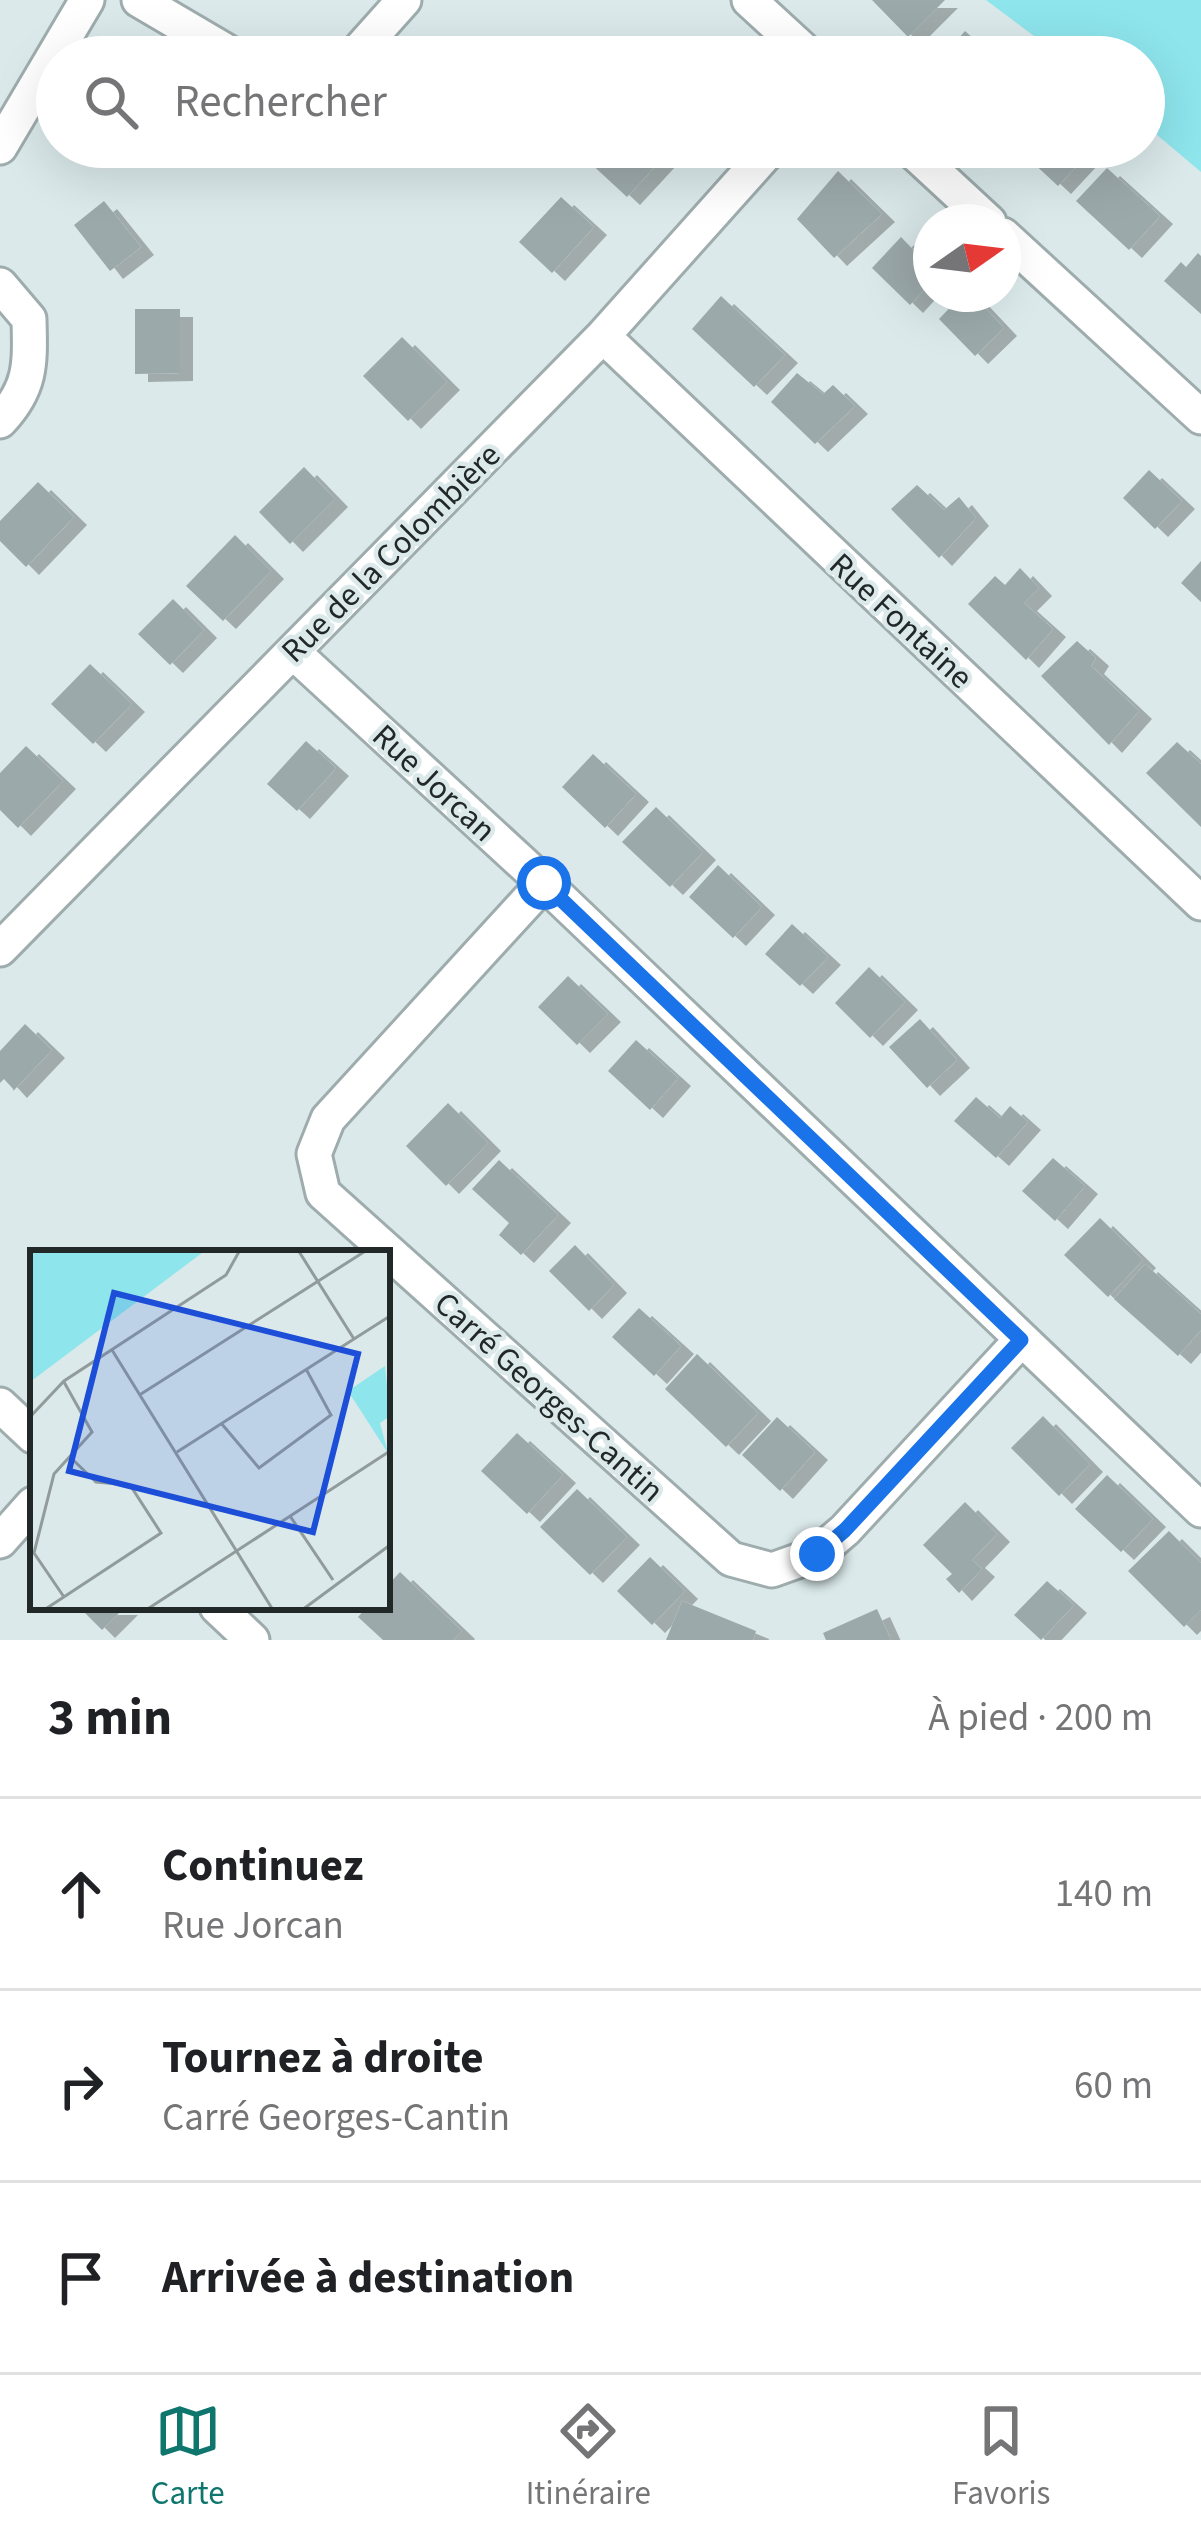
<!DOCTYPE html>
<html lang="fr">
<meta charset="utf-8">
<style>
body{margin:0;font-family:"Source Sans 3",sans-serif;background:#f6f6f6;color:#202124}
.compass{position:absolute;left:913px;top:204px;width:108px;height:108px;border-radius:50%;background:#fff;box-shadow:0 12px 48px #0002;rotate:76deg}
.stop{position:absolute;width:36px;height:36px;margin:-27px;border:9px solid #1a73e8;border-radius:50%;background:#fff}
.stop.end{background:#1a73e8;border-color:#fff;box-shadow:0 3px 12px #0008}
.list{margin:0;padding:0;list-style:none}
h2{display:flex;justify-content:space-between;align-items:center;height:156px;margin:0;padding:0 48px;font-size:51px}
h2 small{font-size:39px;font-weight:400;color:#757577}
.list li{display:grid;grid-template-columns:78px 1fr auto;gap:36px;align-items:center;box-sizing:border-box;height:192px;padding:0 48px;border-top:3px solid #e0e0e0}
.list b{display:block;font-size:45px;white-space:nowrap}
.list p{margin:0;font-size:39px;white-space:nowrap;color:#757577}
.list em{font-size:39px;font-style:normal;color:#757577}
.icon{flex:none;width:66px;height:66px;fill:none;stroke:currentColor;stroke-width:2;stroke-linecap:round;stroke-linejoin:round}
.map{position:relative;flex:none;width:1201px;height:1640px;overflow:hidden}
.search{position:absolute;background:#fff;box-shadow:0 12px 48px #0002;left:36px;right:36px;top:36px;height:132px;display:flex;align-items:center;gap:30px;box-sizing:border-box;padding:0 42px;border-radius:66px;color:#757577;font-size:45px}
.sheet{height:732px;background:#fff}
nav{display:flex;justify-content:space-around;align-items:center;box-sizing:border-box;height:168px;border-top:3px solid #e0e0e0;background:#fff;font-size:33px;color:#757577}
nav a{display:grid;justify-items:center;gap:6px}
nav .on{color:#0f766e}
.map>svg:first-child{display:block}
</style>
<div class="map">
<svg width="1201" height="1640" viewBox="0 0 1201 1640">
<defs>
<filter id="shadow"><feDropShadow dx="13" dy="8" stdDeviation="0" flood-color="#0004"/></filter>
</defs>
<rect width="100%" height="100%" fill="#dbe9ea"/>
<!-- green -->
<path fill="#8ee5ec" d="M 986,0 L 1201,0 L 1201,172 L 1144,124 L 1144,57 L 1062,57 Z"/>
<!-- building -->
<path fill="#9ca9aa" filter="url(#shadow)" d="M 872,0 L 945,0 L 908,37 Z
M 965,31 L 994,57 L 942,57 Z
M 600,147 L 654,147 L 664,157 L 627,197 L 587,160 Z
M 1016,147 L 1079,147 L 1085,157 L 1058,186 Z
M 1107,168 L 1160,216 L 1129,250 L 1076,201 Z
M 838,171 L 882,214 L 834,258 L 797,219 Z
M 561,197 L 594,227 L 552,273 L 519,242 Z
M 104,201 L 141,247 L 110,271 L 74,225 Z
M 901,237 L 931,268 L 931,282 L 910,305 L 872,268 Z
M 1198,253 L 1201,256 L 1201,314 L 1164,281 L 1181,262 L 1186,267 Z
M 963,294 L 972,294 L 1004,328 L 975,356 L 939,319 Z
M 721,296 L 785,355 L 754,387 L 692,329 Z
M 135,309 L 180,309 L 180,373 L 135,374 Z
M 402,337 L 447,382 L 408,421 L 363,376 Z
M 797,373 L 823,394 L 833,385 L 855,406 L 815,444 L 771,402 Z
M 304,467 L 335,499 L 290,544 L 259,512 Z
M 1149,470 L 1182,501 L 1155,529 L 1123,498 Z
M 38,482 L 74,517 L 26,567 L 0,541 L 0,521 Z
M 917,485 L 944,510 L 959,497 L 976,518 L 939,558 L 891,509 Z
M 235,535 L 271,571 L 223,621 L 186,586 Z
M 1201,561 L 1201,602 L 1181,583 Z
M 1020,568 L 1039,588 L 1024,603 L 1053,629 L 1026,660 L 968,604 L 995,576 L 1005,585 Z
M 173,599 L 204,630 L 170,665 L 138,634 Z
M 1077,641 L 1096,658 L 1091,666 L 1139,711 L 1109,745 L 1041,676 Z
M 90,664 L 132,704 L 93,744 L 51,704 Z
M 306,741 L 336,768 L 297,811 L 267,784 Z
M 1177,742 L 1201,764 L 1201,827 L 1146,773 Z
M 26,746 L 63,781 L 18,828 L 0,810 L 0,773 Z
M 593,754 L 636,794 L 605,828 L 562,787 Z
M 656,807 L 703,852 L 670,887 L 622,842 Z
M 718,865 L 762,907 L 733,938 L 689,897 Z
M 792,924 L 828,957 L 800,986 L 765,954 Z
M 869,967 L 905,1002 L 870,1038 L 835,1003 Z
M 568,976 L 608,1014 L 577,1045 L 538,1007 Z
M 920,1019 L 957,1060 L 927,1088 L 889,1047 Z
M 25,1024 L 52,1050 L 14,1090 L 4,1079 L 0,1083 L 0,1051 Z
M 636,1040 L 678,1078 L 650,1110 L 608,1071 Z
M 976,1097 L 1000,1118 L 1010,1106 L 1028,1122 L 996,1158 L 954,1121 Z
M 448,1103 L 488,1143 L 446,1186 L 406,1146 Z
M 1053,1158 L 1085,1186 L 1055,1221 L 1022,1191 Z
M 499,1160 L 558,1215 L 521,1255 L 499,1235 L 509,1223 L 472,1189 Z
M 1100,1218 L 1143,1260 L 1108,1297 L 1064,1255 Z
M 575,1245 L 614,1285 L 589,1311 L 549,1271 Z
M 1145,1264 L 1201,1314 L 1201,1330 L 1178,1356 L 1114,1299 Z
M 639,1308 L 681,1346 L 654,1376 L 612,1337 Z
M 697,1354 L 758,1413 L 726,1447 L 665,1389 Z
M 1043,1416 L 1090,1464 L 1059,1496 L 1011,1448 Z
M 777,1417 L 815,1452 L 780,1491 L 742,1455 Z
M 517,1433 L 563,1475 L 527,1514 L 481,1471 Z
M 1107,1475 L 1153,1519 L 1121,1552 L 1075,1509 Z
M 577,1489 L 627,1537 L 590,1575 L 540,1527 Z
M 965,1502 L 997,1534 L 972,1560 L 982,1569 L 959,1593 L 946,1579 L 952,1574 L 923,1545 Z
M 1169,1531 L 1201,1563 L 1201,1610 L 1184,1627 L 1128,1571 Z
M 650,1557 L 685,1591 L 652,1625 L 617,1591 Z
M 400,1572 L 462,1631 L 453,1640 L 383,1640 L 358,1617 L 367,1607 L 387,1607 L 387,1586 Z
M 1047,1581 L 1074,1605 L 1041,1640 L 1014,1615 Z
M 682,1601 L 756,1631 L 753,1640 L 666,1640 Z
M 79,1607 L 125,1607 L 102,1630 Z
M 877,1609 L 891,1640 L 826,1640 L 823,1633 Z"/>
<g fill="none" stroke-linecap="round" stroke-linejoin="round">
<!-- minor casing -->
<g stroke="#9eacad" stroke-width="39">
<path id="minor" d="M 139,0 L 236,57
M 749,0 L 811,57
M 353,57 L 404,0
M 0,147 L 87,0
M 908,147 L 989,222
M 1003,235 L 1201,417
M 0,285 L 29,319 C 30,363 32,387 0,421
M 603,336 L 1201,903
M 293,652 L 544,883 L 1201,1510
M 544,883 L 328,1119 L 314,1154 L 323,1193 L 731,1559 L 772,1570 L 817,1554 L 845,1530 L 1021,1340
M 0,949 L 603,336 L 772,147
M 0,1405 L 33,1436
M 0,1541 L 33,1504
M 217,1607 L 252,1640"/>
</g>
<!-- minor -->
<use href="#minor" stroke="#fff" stroke-width="33"/>
</g>
<g fill="none" stroke-linecap="round" stroke-linejoin="round">
<!-- route -->
<path stroke="#1a73e8" stroke-width="15" d="M 544,883 L 1021,1340 L 845,1530 L 817,1554"/>
</g>
<g text-anchor="middle" stroke-width="9" stroke-linejoin="round" paint-order="stroke">
<!-- street labels -->
<g font-size="33" fill="#222728" stroke="#dbe9ea">
<text transform="translate(390 552) rotate(-45)" y="12">Rue de la Colombière</text>
<text transform="translate(902 620) rotate(43)" y="12">Rue Fontaine</text>
<text transform="translate(435 782) rotate(43)" y="12">Rue Jorcan</text>
<text transform="translate(550 1396) rotate(42)" y="12">Carré Georges-Cantin</text>
</g>
</g>
<!-- overview -->
<g transform="translate(30 1250)">
<rect width="360" height="360" fill="#dbe9ea"/>
<path d="M 0,0 L 176,0 L 0,132 ZM 355,116 L 360,166 L 350,173 L 358,203 L 318,141 Z" fill="#8ee5ec"/>
<path fill="none" stroke="#919b9c" stroke-width="3" d="M 268,0 L 324,89M 82,100 L 243,360M 111,144 L 337,0M 0,167 L 34,131 L 196,25 L 210,0M 191,173 L 229,218 L 301,165 L 276,119M 147,202 L 360,66M 260,266 L 303,330M 34,347 L 4,303 L 24,224 L 62,182 L 34,132M 14,360 L 131,283 L 100,235 L 66,232 L 39,206M 116,360 L 360,201M 272,360 L 360,295"/>
<path fill="#1d4ed8" fill-opacity="0.15" stroke="#1d4ed8" stroke-width="6" d="M 84,43 L 328,104 L 283,282 L 39,221 Z"/>
<rect width="360" height="360" fill="none" stroke="#222728" stroke-width="6"/>
</g>
</svg>
<svg class="compass" viewBox="-18 -18 36 36"><path d="M0-13l5 13h-10z" fill="#e53935"/><path d="M0 13l5-13h-10z" fill="#757577"/></svg>
<div class="stop" style="left:544px;top:883px"></div>
<div class="stop end" style="left:817px;top:1554px"></div>
<div class="search"><svg class="icon" aria-label="search" viewBox="0 0 24 24"><circle cx="10" cy="10" r="6"/><path d="M15 15l6 6"/></svg>Rechercher</div>
</div>
<section class="sheet">
<h2>3 min<small>À pied · 200 m</small></h2>
<ul class="list">
<li><svg class="icon" aria-label="ahead" viewBox="0 0 24 24"><path d="M12 20V5M6 11l6-6 6 6"/></svg><div><b>Continuez</b><p>Rue Jorcan</p></div><em>140 m</em></li>
<li><svg class="icon" aria-label="right" viewBox="0 0 24 24"><path d="M7 20v-9h11M14 6l5 5-5 5"/></svg><div><b>Tournez à droite</b><p>Carré Georges-Cantin</p></div><em>60 m</em></li>
<li><svg class="icon" aria-label="arrive" viewBox="0 0 24 24"><path d="M6 21V4h12l-3 4 3 4H6"/></svg><div><b>Arrivée à destination</b></div></li>
</ul>
</section>
<nav>
<a class="on"><svg class="icon" aria-label="map" viewBox="0 0 24 24"><path d="M3 6l6-2 6 2 6-2v14l-6 2-6-2-6 2zM9 4v14M15 6v14"/></svg>Carte</a>
<a><svg class="icon" aria-label="directions" viewBox="0 0 24 24"><path d="M12 3l9 9-9 9-9-9zM9 14v-3h6M13 9l2 2-2 2"/></svg>Itinéraire</a>
<a><svg class="icon" aria-label="saved" viewBox="0 0 24 24"><path d="M7 4h10v16l-5-4-5 4z"/></svg>Favoris</a>
</nav>
